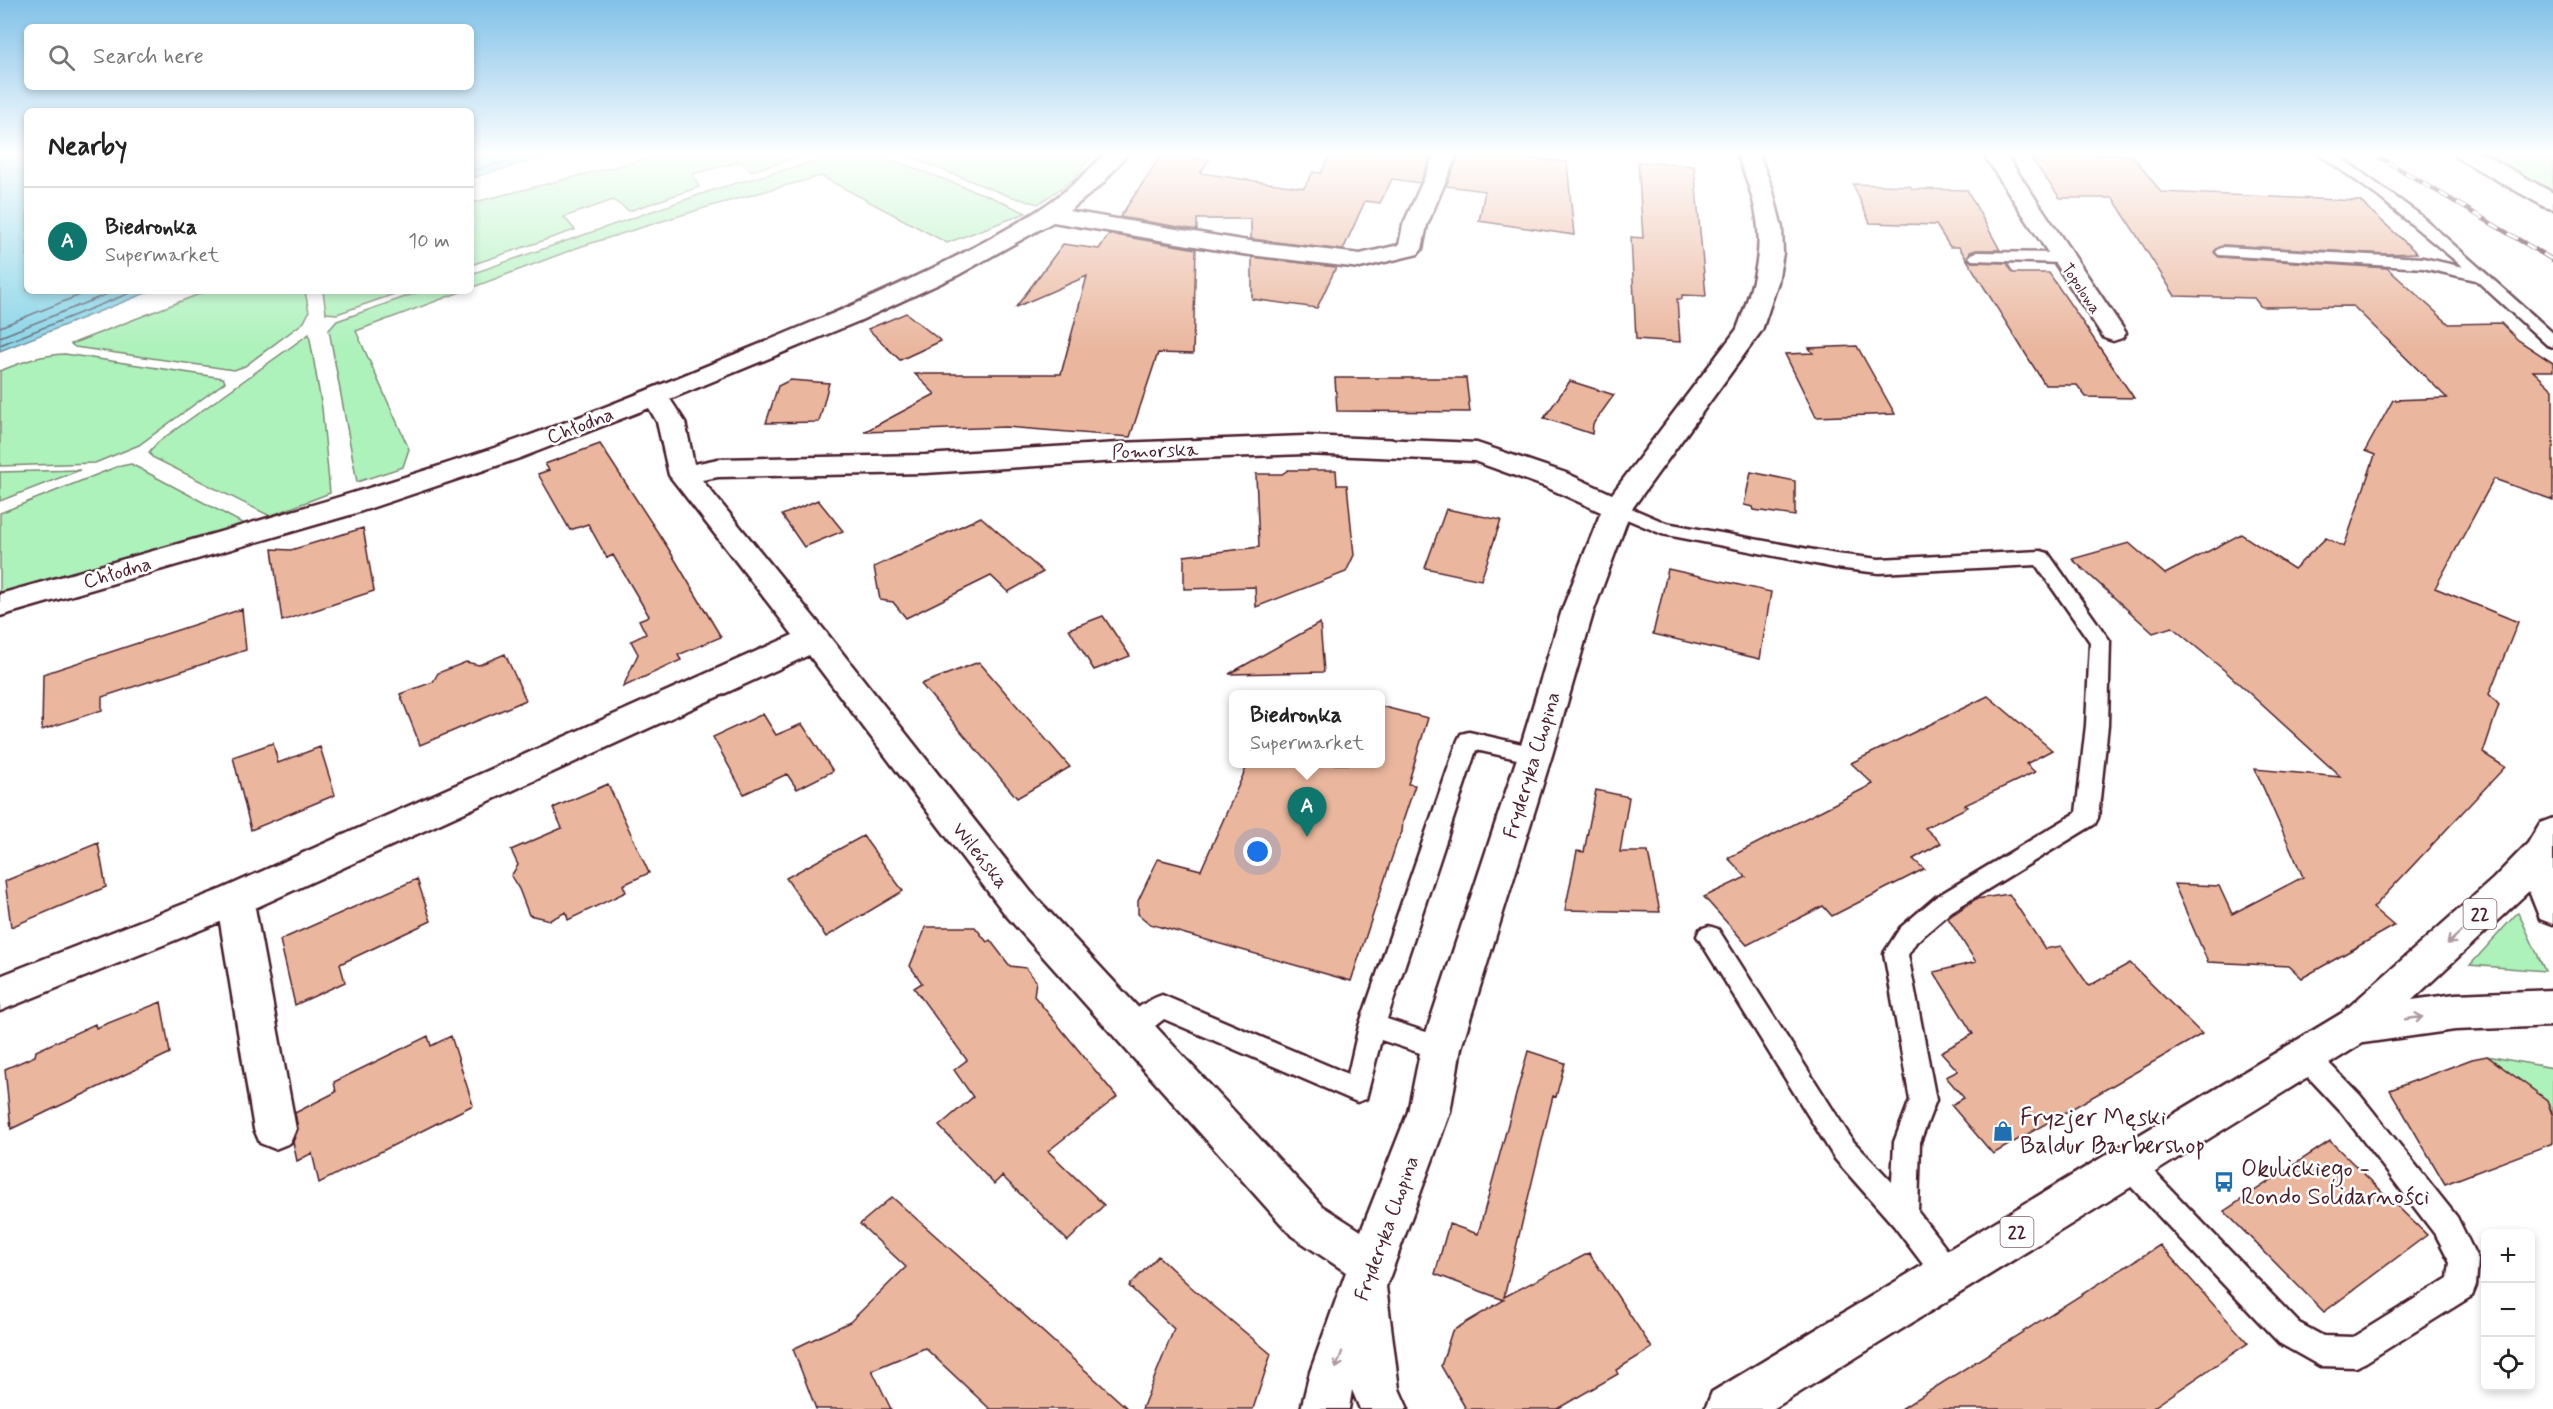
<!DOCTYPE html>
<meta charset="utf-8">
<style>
body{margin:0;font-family:Mynerve,sans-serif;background:#f6f6f6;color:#222}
.controls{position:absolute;right:18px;bottom:18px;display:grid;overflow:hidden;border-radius:9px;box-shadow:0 3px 9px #0003}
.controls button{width:54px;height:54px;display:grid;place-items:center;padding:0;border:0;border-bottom:2px solid #e0e0e0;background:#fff;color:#222;font:30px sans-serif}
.you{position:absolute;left:1258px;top:852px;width:21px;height:21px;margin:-15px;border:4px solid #fff;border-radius:50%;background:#1a73e8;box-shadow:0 0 0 9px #1a73e833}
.badge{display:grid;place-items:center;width:39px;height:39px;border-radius:50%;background:#0f766e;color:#fff;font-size:20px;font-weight:700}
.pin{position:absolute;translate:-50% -50px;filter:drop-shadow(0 2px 3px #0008)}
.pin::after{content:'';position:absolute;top:32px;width:21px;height:18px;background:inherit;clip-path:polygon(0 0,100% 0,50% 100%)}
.popup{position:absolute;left:1229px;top:690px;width:156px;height:78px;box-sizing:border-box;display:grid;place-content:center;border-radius:9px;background:#fff;filter:drop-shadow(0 2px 4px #0005);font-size:20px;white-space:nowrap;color:#767676}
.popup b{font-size:22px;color:#222}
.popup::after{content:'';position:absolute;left:50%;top:100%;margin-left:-12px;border:12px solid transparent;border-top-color:#fff}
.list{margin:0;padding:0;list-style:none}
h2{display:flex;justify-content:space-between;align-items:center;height:78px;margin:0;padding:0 24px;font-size:26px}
h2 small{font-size:20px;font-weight:400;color:#767676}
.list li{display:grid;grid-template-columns:39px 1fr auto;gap:18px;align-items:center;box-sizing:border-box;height:108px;padding:0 24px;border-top:2px solid #e0e0e0}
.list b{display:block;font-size:22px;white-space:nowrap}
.list p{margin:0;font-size:20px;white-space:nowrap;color:#767676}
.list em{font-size:20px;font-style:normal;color:#767676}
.icon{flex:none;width:33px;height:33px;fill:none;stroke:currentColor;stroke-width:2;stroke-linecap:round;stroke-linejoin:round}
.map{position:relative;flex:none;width:2553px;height:1409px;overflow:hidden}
.search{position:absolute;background:#fff;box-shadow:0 3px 9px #0003;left:24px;top:24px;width:450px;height:66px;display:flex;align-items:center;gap:15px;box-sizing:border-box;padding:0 21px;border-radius:9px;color:#767676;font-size:22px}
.panel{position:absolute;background:#fff;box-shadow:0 3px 9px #0003;left:24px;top:108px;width:450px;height:186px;border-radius:9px}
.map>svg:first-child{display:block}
</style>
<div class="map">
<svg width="2553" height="1409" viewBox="0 0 2553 1409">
<rect width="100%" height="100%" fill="#fff"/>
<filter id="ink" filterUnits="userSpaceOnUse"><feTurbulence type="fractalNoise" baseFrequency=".0167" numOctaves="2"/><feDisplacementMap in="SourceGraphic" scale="12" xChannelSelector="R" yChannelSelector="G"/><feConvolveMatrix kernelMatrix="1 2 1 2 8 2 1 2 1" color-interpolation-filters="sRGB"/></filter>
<g filter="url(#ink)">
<!-- green -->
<path fill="#adf1bb" stroke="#7c8873" stroke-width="1.5" d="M 673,152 L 817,152 L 751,171 L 741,161 L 693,174 L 699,187 L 629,211 L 613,200 L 564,217 L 575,230 L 474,264 L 471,260 L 471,203 Z
M 849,152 L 871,152 L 991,197 L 1026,213 L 947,243 L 821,176 L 711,206 L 582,246 L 471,288 L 471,274 L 719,188 Z
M 897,152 L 1095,152 L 1074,179 L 1038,204 L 1009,196 Z
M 2480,152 L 2553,152 L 2553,192 Z
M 207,291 L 305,291 L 309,312 L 304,322 L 245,366 L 234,370 L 75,347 L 71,344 Z
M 323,291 L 403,291 L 337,314 L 326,313 Z
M 422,291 L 463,291 L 356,331 L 409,449 L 403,467 L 357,482 L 329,330 L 337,321 Z
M 309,334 L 322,408 L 330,493 L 270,516 L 152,457 L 149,452 L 158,442 Z
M 65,354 L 223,378 L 225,382 L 139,445 L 95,463 L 0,466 L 0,371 C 22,362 41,355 65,354 Z
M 131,464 L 246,525 L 0,596 L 0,513 L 116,467 Z
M 80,470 L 0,501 L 0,472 Z
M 2518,912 L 2545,971 L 2470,965 Z
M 2487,1056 L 2553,1068 L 2553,1117 L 2546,1100 Z"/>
<!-- water -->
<path fill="#88d4e7" stroke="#6f8c9c" stroke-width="1.5" d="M 0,152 L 27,152 L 27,291 L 151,291 L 0,351 Z
M 471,152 L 564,152 L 471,178 Z"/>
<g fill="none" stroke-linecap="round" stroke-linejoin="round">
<!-- shore -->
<path stroke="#636776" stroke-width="1.5" d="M 471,171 L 540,152
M 0,327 L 90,291
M 0,337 L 115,291
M 0,345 L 135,291"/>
</g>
<!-- building -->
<path fill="#eab69d" stroke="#4a1f2b" stroke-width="1.5" d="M 1332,152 L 1433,152 L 1420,183 L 1392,179 L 1380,203 L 1365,201 L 1343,250 L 1251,239 L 1251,219 L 1197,219 L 1197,230 L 1120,217 L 1162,154 L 1209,160 L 1200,173 L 1304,188 L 1313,172 L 1321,173 Z
M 1460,152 L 1567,162 L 1574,235 L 1479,221 L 1485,191 L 1446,186 Z
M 2028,154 L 2132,155 L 2161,192 L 2360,201 L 2417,253 L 2387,254 L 2224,245 L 2214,252 L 2219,257 L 2387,268 L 2449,324 L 2501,323 L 2518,340 L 2553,363 L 2553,371 L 2533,371 L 2553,390 L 2553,500 L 2494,479 L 2435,588 L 2518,622 L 2489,694 L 2499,705 L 2483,753 L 2505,767 L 2373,908 L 2394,926 L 2302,978 L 2289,966 L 2208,962 L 2174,884 L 2219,886 L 2232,914 L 2303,877 L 2255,769 L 2341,777 L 2224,670 L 2172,627 L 2153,633 L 2072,559 L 2129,543 L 2165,574 L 2241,534 L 2294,569 L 2326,538 L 2344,547 L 2375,455 L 2365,451 L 2393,400 L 2447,398 L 2353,306 L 2261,307 L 2254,298 L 2175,296 L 2113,198 L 2060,198 Z
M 1638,162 L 1694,166 L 1706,296 L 1682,295 L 1682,299 L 1677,299 L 1680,342 L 1636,339 L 1631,237 L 1643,238 Z
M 1853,184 L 1910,186 L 1912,189 L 1967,190 L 2000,250 L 1976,250 L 1970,252 L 1967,259 L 1972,262 L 2007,263 L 2013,273 L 2049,273 L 2134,398 L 2086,397 L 2077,385 L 2045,385 L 1959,247 L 1950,247 L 1936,225 L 1870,223 Z
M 1109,234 L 1196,249 L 1193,354 L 1158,353 L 1130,437 L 1006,427 L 864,432 L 935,394 L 915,374 L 1061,374 L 1087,276 L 1016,307 L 1063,244 L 1099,249 Z
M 1252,257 L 1336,267 L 1317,308 L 1252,299 Z
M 906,313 L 941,341 L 900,360 L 868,329 Z
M 1857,346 L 1895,414 L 1816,417 L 1785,354 L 1813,353 L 1809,348 Z
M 1335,378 L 1466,378 L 1470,412 L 1337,411 Z
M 790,380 L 829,383 L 819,422 L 766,423 L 778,386 Z
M 1570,381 L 1614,395 L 1593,424 L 1592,434 L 1544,418 Z
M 600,444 L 668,548 L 721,637 L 678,655 L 681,660 L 623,687 L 638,654 L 631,641 L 646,634 L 639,620 L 649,616 L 613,555 L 607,558 L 588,524 L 570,530 L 538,474 L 549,470 L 545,464 Z
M 1288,470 L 1336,470 L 1337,485 L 1347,485 L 1354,555 L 1346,572 L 1256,607 L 1255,587 L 1184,589 L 1184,556 L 1259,547 L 1256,474 L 1282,474 Z
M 1751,472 L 1795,481 L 1795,516 L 1754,510 L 1753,507 L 1744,505 Z
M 818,500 L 843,531 L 804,547 L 782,515 Z
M 1446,509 L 1501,520 L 1481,580 L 1425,568 Z
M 981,517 L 1043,572 L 1008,592 L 991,576 L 906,618 L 893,602 L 880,600 L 874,567 Z
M 363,528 L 374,591 L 282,621 L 272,549 L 291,550 Z
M 1668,569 L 1771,592 L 1760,659 L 1653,634 Z
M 242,609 L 246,650 L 102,697 L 102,710 L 42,730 L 43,674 Z
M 1103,616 L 1130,656 L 1094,670 L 1069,629 Z
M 1320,623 L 1324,672 L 1229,674 Z
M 505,654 L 526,700 L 420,745 L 400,694 L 433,682 L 438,673 L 466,662 L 479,665 Z
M 979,662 L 1070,767 L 1017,798 L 921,684 Z
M 1988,696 L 2052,750 L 2026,764 L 2035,772 L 1965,805 L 1968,807 L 1925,828 L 1941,843 L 1913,859 L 1924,869 L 1832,916 L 1823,906 L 1747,945 L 1704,897 L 1746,877 L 1728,858 L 1873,784 L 1851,763 Z
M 1380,706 L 1428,718 L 1408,784 L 1415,785 L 1403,821 L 1402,832 L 1397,842 L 1351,981 L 1150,924 L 1138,914 L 1138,901 L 1158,859 L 1201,870 L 1248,764 L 1380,764 Z
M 763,714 L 776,735 L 802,724 L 833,771 L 797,789 L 787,774 L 744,794 L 713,737 Z
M 273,743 L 278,763 L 320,747 L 335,795 L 251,830 L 233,757 Z
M 608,784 L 649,873 L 623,885 L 626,892 L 568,920 L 566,912 L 550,920 L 529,915 L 519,889 L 511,876 L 518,865 L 511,850 L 562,828 L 553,808 Z
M 1596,790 L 1629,797 L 1620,852 L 1648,852 L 1660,912 L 1565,910 L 1577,851 L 1584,852 Z
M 863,836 L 903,891 L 826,937 L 786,878 Z
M 98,843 L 106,887 L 11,927 L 5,881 Z
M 417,879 L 431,921 L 340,964 L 345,982 L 295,1005 L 280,940 Z
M 2009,894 L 2045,949 L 2061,946 L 2089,986 L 2130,963 L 2202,1034 L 1993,1154 L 1951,1105 L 1964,1098 L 1946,1077 L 1958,1071 L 1941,1052 L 1973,1034 L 1934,972 L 1976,962 L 1948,918 L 1976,899 Z
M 926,927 L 975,927 L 987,942 L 990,940 L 1010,966 L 1026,968 L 1036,981 L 1034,996 L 1117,1097 L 1048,1151 L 1104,1205 L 1068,1241 L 1002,1176 L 994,1184 L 939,1126 L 973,1097 L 954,1070 L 967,1060 L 914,988 L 922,983 L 910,966 Z
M 161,1002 L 170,1053 L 11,1129 L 5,1069 L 35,1056 L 36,1051 L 95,1024 L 96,1028 Z
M 428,1036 L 431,1046 L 451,1036 L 473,1105 L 319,1183 L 312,1153 L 297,1161 L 293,1142 L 298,1129 L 295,1113 L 336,1092 L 334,1082 Z
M 1528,1051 L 1565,1063 L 1556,1097 L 1553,1096 L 1504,1297 L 1589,1253 L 1652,1348 L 1616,1370 L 1618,1374 L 1557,1409 L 1466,1409 L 1441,1366 L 1452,1331 L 1504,1300 L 1435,1274 L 1449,1224 L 1478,1234 Z
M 2487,1056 L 2547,1100 L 2553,1117 L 2553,1143 L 2445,1184 L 2390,1090 L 2472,1059 Z
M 2330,1141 L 2427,1235 L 2324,1312 L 2224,1211 Z
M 892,1197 L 1001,1294 L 1128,1409 L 990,1409 L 925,1348 L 872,1370 L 891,1409 L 816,1409 L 793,1349 L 850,1322 L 906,1267 L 860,1224 Z
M 2160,1245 L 2248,1343 L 2151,1409 L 1901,1409 Z
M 1158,1256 L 1191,1287 L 1271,1354 L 1253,1409 L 1142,1409 L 1174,1329 L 1129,1286 Z"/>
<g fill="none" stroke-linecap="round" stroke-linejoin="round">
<!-- lane casing -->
<g stroke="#4a1f2b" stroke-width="5">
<path id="lane" d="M 2316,152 L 2333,152 L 2419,214 L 2553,333 L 2553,347 L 2547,345 L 2476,280 L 2423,268 L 2219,255 L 2216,252 L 2219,249 L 2224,247 L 2423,258 L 2463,267 L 2379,197 Z
M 1977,252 L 2061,253 L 2069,258 L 2061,263 L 1972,260 L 1969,257 L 1972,254 Z
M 1617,502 L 1666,523 L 1836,554 L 1879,559 L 2041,551 L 2048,553 L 2110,641 L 2108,725 L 2098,818 L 2095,824 L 1952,911 L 1916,942 L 1908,955 L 1936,1100 L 1920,1142 L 1918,1212 L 1958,1264 L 1962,1274 L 1958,1284 L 1948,1288 L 1938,1284 L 1894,1226 L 1835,1159 L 1697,936 L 1700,929 L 1709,926 L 1718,929 L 1853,1141 L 1892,1182 L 1894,1142 L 1910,1100 L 1884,953 L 1900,928 L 1936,897 L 2076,813 L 2086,725 L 2090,642 L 2036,565 L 1879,573 L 1836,568 L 1662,534 L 1610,512 L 1608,508 L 1610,504 Z
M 1469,732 L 1535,747 L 1543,749 L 1546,755 L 1543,761 L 1535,763 L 1476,750 L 1387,1019 L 1450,1040 L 1454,1048 L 1450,1056 L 1441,1060 L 1381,1040 L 1366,1099 L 1357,1102 L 1164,1019 L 1141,1037 L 1132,1040 L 1123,1037 L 1119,1029 C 1126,1014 1147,1000 1162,995 L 1348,1074 L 1359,1026 L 1458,740 L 1461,734 Z
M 2305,1044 L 2314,1048 L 2360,1095 L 2457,1217 L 2478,1260 L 2476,1286 L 2472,1296 L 2366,1362 L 2356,1367 L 2320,1366 L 2279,1343 L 2118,1173 L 2114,1164 L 2118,1155 L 2128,1151 L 2138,1155 L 2299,1323 L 2323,1336 L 2353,1337 L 2448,1278 L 2450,1262 L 2437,1237 L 2342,1113 L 2296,1064 L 2292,1056 L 2296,1048 Z"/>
</g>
<!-- street casing -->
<g stroke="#4a1f2b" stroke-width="5">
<path id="street" d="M 1106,152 L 1129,152 L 1102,184 L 1069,211 L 1242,240 L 1360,254 L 1399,245 L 1403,225 L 1436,152 L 1458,152 L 1427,225 L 1422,249 L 1418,254 L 1360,268 L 1242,254 L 1053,222 L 958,275 L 859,321 L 670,399 L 685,422 L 694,464 L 718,459 L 925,455 L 1118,443 L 1305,436 L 1477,443 L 1566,473 L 1612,494 L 1737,329 C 1765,255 1767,227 1736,152 L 1758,152 L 1772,188 L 1782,228 L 1783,253 L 1778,282 L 1762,330 L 1631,510 L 1594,610 L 1552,755 L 1461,1048 L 1450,1112 L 1386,1287 L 1399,1389 L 1408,1409 L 1360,1409 L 1352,1390 L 1349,1409 L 1301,1409 L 1310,1372 L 1346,1272 L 1292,1236 L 1005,914 L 809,655 L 255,908 L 296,1129 L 290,1143 L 275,1149 L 260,1143 L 254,1129 L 220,922 L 0,1011 L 0,976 L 222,889 L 793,635 L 669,475 L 657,422 L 649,408 L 520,458 L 353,514 L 0,616 L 0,594 C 166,547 333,502 497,447 C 590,415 681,376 772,339 C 843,310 913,280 980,244 C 1031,216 1067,196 1106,152 ZM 1305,454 L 1474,461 L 1546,487 L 1601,512 L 1562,610 L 1518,755 L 1421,1048 L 1408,1112 L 1361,1231 L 1322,1206 L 1031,892 L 825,631 L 702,480 L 718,477 L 925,473 L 1118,461 Z
M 1982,152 L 2004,152 L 2126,333 L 2122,338 L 2113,341 L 2104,338 Z
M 2453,152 L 2480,152 L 2553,193 L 2553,209 L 2545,207 L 2456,157 Z"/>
</g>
<!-- primary casing -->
<g stroke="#4a1f2b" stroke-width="5">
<path id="primary" d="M 2553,818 L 2553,924 L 2540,919 L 2529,891 L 2412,1000 L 2455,994 L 2553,990 L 2553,1026 L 2455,1030 L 2363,1043 L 1773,1409 L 1705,1409 L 1712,1392 L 2342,1013 L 2493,879 L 2528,843 L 2540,823 Z"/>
</g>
<!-- lane -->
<use href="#lane" fill="#fff" fill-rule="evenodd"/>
<!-- street -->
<use href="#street" fill="#fff" fill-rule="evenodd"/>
<!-- primary -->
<use href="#primary" fill="#fff" fill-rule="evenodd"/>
<!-- rail casing -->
<g stroke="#4a1f2b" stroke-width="4.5">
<path id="rail" d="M 2371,152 L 2553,260"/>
</g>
<!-- rail -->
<use href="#rail" stroke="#fff" stroke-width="3" stroke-dasharray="10" stroke-linecap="butt"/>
</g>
<!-- one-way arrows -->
<defs><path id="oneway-shaft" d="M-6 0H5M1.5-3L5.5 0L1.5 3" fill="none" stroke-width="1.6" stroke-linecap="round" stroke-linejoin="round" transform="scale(1.5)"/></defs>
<g stroke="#ae9aa0">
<use href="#oneway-shaft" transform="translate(2454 938) rotate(138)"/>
<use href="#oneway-shaft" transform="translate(2414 1018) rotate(-8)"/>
<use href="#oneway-shaft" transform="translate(1339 1360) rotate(110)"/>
</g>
</g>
<!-- sky -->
<linearGradient id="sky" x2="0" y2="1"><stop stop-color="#81c1e8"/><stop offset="0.44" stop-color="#fff"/><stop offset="1" stop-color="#fff" stop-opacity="0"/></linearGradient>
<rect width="2553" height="349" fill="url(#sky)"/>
<!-- icons -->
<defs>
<g id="shop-bare" transform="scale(1.62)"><path d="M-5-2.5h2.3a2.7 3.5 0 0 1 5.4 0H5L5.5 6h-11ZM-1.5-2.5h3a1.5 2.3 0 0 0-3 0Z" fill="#1f6fb2" stroke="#fff" stroke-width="2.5" paint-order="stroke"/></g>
<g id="bus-bare" transform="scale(1.62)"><path d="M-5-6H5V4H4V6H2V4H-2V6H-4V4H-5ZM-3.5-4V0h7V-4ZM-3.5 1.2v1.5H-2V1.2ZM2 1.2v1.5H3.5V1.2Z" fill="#1f6fb2" stroke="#fff" stroke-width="2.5" paint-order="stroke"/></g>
</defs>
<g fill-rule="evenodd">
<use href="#shop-bare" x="2003" y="1131"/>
<use href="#bus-bare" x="2224" y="1182"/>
</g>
<g text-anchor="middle" stroke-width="5" stroke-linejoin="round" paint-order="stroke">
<!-- far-street labels -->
<g font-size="16" fill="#4a1f2b" stroke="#fff">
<text transform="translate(2082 288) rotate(56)" y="6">Topolowa</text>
</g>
<!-- shield labels -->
<g fill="#fff" stroke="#80626b" stroke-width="1.5">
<rect x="2463.5" y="899" width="33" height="30" rx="4.5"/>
<rect x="2000.5" y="1217" width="33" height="30" rx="4.5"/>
</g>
<g font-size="18" font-weight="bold" fill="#4a1f2b">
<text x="2480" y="920">22</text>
<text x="2017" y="1238">22</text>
</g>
<!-- street labels -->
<g font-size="20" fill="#4a1f2b" stroke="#fff">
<text transform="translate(580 425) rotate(-21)" y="7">Chłodna</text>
<text transform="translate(1155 450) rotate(-2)" y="7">Pomorska</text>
<text transform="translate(117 572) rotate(-16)" y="7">Chłodna</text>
<text transform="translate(1531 765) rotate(-73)" y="7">Fryderyka Chopina</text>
<text transform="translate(981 855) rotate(52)" y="7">Wileńska</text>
<text transform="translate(1386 1228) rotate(-70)" y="7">Fryderyka Chopina</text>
</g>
<!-- near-poi labels -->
<g font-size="24" fill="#4a1f2b" stroke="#fff" text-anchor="start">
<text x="2020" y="1125">Fryzjer Męski<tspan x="2020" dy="28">Baldur Barbershop</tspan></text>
<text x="2241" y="1176">Okulickiego -<tspan x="2241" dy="28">Rondo Solidarności</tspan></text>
</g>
</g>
</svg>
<div class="controls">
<button>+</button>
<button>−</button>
<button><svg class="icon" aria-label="locate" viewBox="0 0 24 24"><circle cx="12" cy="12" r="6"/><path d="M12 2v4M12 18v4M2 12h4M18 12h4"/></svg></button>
</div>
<div class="you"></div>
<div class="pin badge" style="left:1307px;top:837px">A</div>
<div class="popup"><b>Biedronka</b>Supermarket</div>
<div class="search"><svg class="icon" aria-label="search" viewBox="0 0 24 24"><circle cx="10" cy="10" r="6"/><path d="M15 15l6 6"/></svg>Search here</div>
<section class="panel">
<h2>Nearby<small></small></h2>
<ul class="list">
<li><span class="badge">A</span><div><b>Biedronka</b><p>Supermarket</p></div><em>10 m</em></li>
</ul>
</section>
</div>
